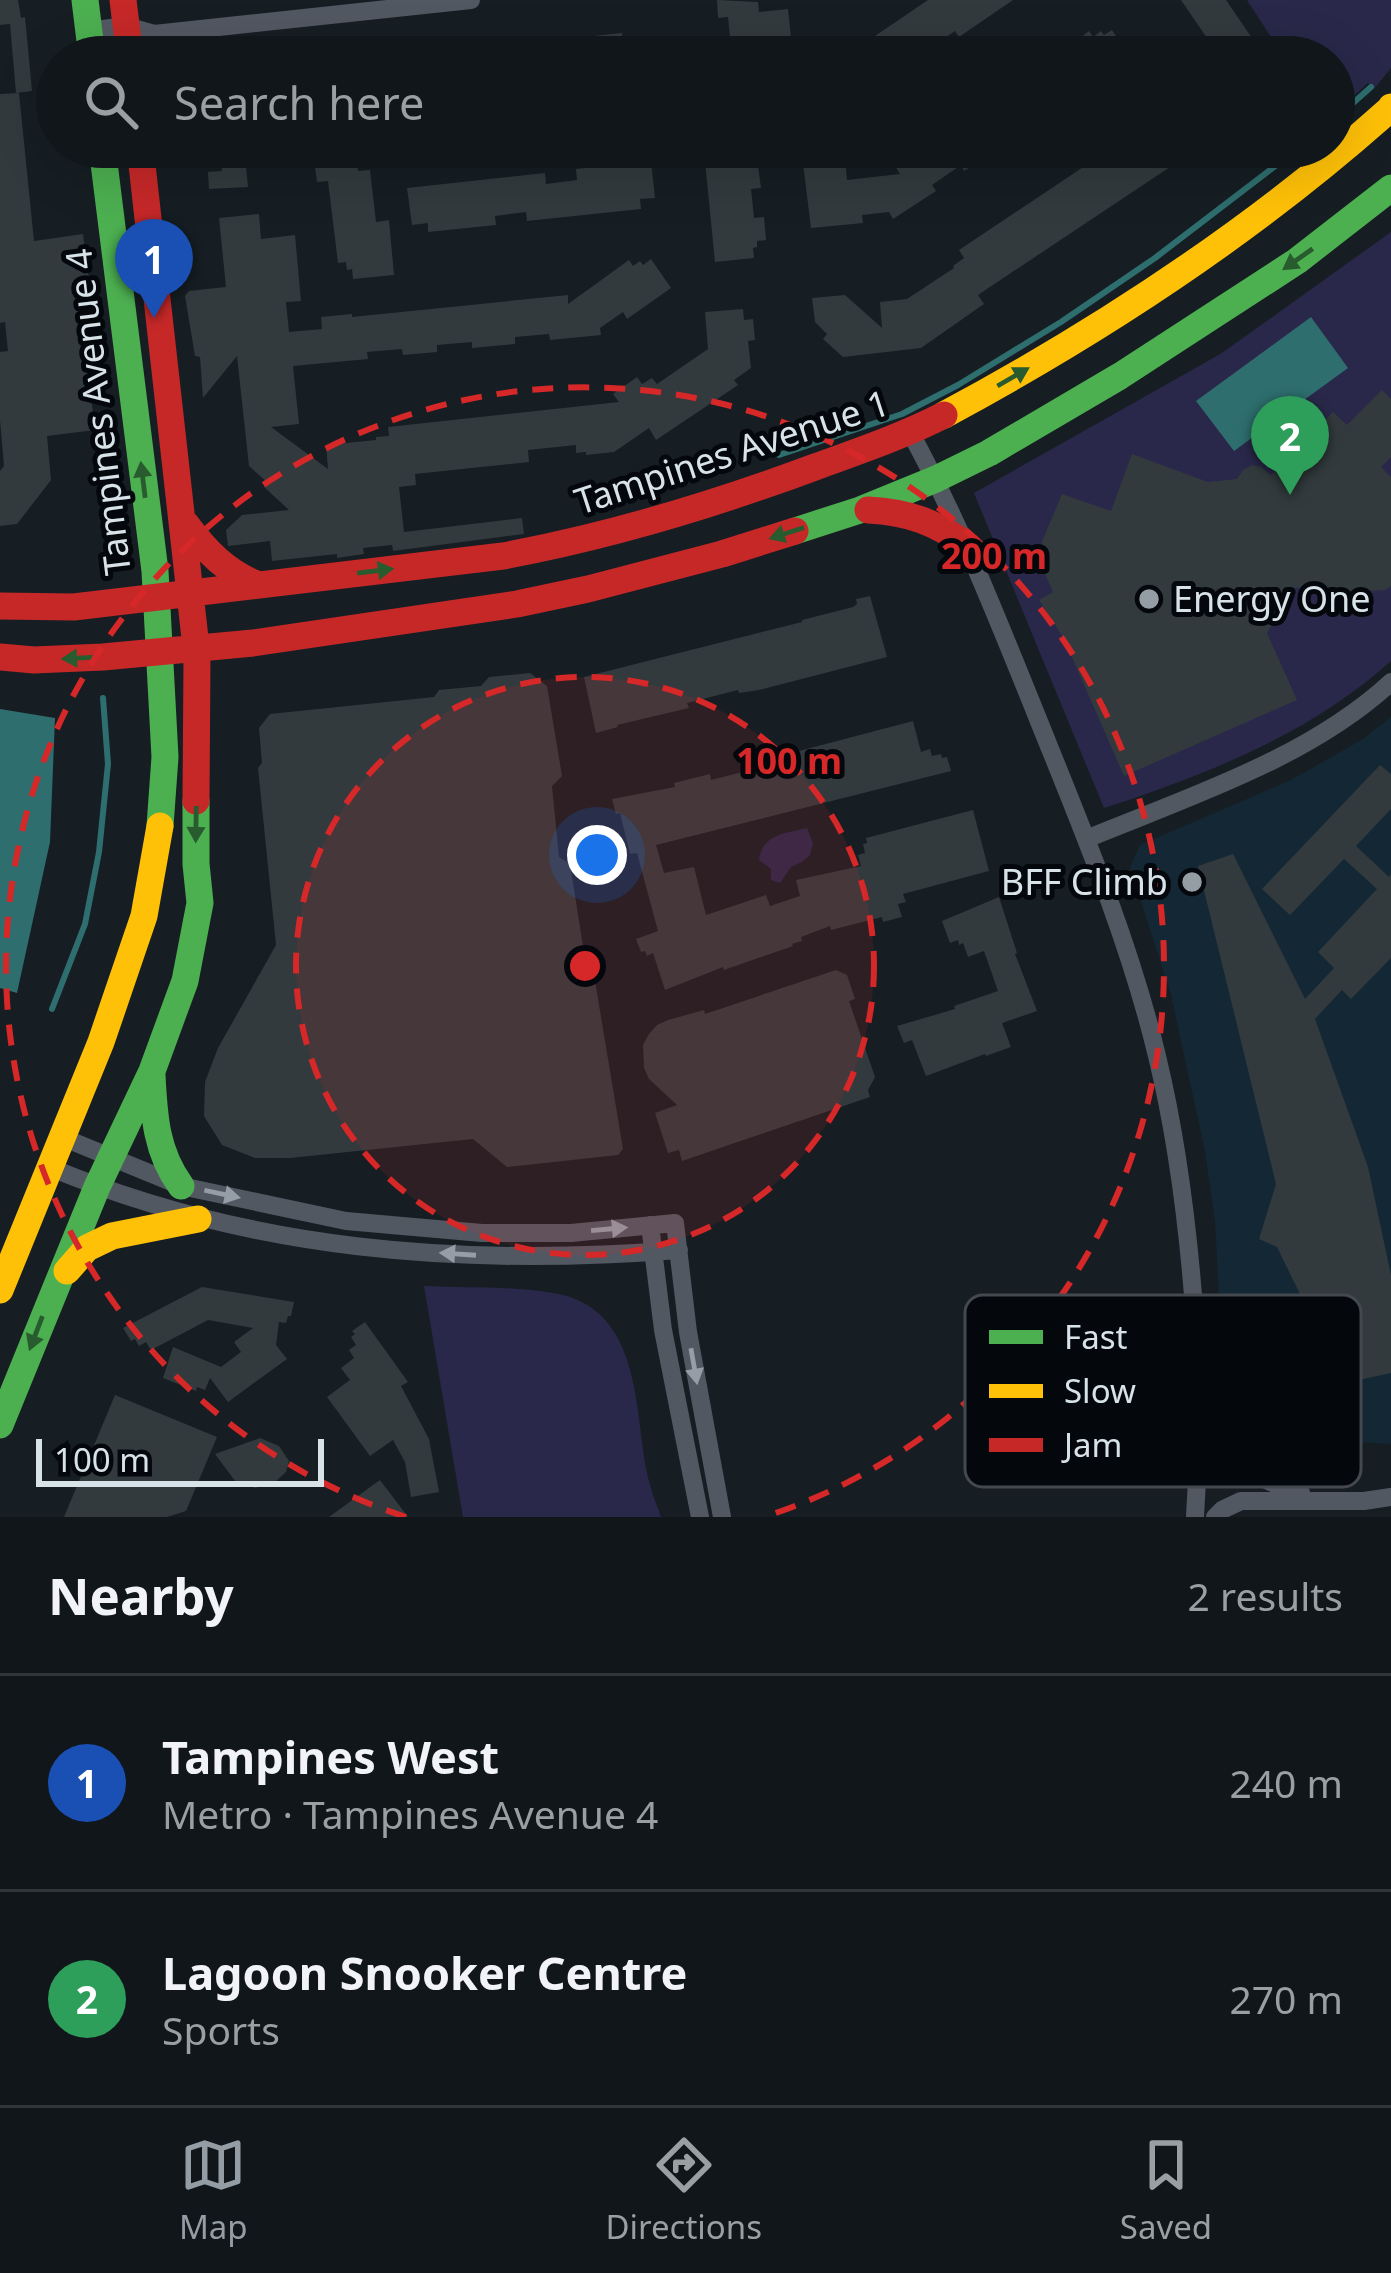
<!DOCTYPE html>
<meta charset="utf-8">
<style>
body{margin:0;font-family:"Noto Sans",sans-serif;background:#191f23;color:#f1f3f6}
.scale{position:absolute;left:36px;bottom:30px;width:288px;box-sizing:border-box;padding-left:12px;border:6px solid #d8e2e9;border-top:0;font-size:33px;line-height:42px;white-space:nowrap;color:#d8e2e9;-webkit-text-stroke:9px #04080d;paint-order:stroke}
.you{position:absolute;left:597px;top:855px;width:42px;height:42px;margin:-30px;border:9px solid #fff;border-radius:50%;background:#1a73e8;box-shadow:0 0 0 18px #1a73e833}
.badge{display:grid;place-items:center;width:78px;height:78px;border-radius:50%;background:#949da4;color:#fff;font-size:39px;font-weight:700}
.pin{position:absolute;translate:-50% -99px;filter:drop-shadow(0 3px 6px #0008)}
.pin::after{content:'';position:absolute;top:63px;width:42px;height:36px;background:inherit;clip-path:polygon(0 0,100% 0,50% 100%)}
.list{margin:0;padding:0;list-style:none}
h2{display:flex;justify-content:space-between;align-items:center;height:156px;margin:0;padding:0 48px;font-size:51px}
h2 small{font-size:39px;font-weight:400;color:#9c9fa2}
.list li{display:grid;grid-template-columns:78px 1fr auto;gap:36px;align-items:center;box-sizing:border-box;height:216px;padding:0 48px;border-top:3px solid #303539}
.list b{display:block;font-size:45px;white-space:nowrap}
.list p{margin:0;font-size:39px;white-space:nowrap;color:#9c9fa2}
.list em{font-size:39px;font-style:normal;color:#9c9fa2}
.icon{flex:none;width:66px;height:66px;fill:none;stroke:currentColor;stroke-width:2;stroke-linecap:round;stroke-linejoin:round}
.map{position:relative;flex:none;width:1391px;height:1517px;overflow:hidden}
.search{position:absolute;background:#10161a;box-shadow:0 12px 48px #0002;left:36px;right:36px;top:36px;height:132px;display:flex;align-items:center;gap:30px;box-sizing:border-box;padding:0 42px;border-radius:66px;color:#9c9fa2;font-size:45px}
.sheet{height:588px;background:#10161a}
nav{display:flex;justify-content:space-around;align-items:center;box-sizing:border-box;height:168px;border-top:3px solid #303539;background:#10161a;font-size:33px;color:#9c9fa2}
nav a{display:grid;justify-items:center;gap:6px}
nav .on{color:#949da4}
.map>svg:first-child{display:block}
</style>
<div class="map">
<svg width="1391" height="1517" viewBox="0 0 1391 1517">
<rect width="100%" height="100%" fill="#161e23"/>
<!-- built -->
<path fill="#132834" d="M 1391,717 L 1391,1444 L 1238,1434 L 1226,1421 L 1215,1221 L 1205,1151 L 1171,995 L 1130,867 L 1140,845 L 1291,780 L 1363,739 Z"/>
<!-- green -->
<path fill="#29284a" d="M 1247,0 L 1391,0 L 1391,68 L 1374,89 L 1368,83 L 1334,114 L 1334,57 L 1284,57 Z
M 1391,232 L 1391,661 C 1310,734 1206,775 1104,808 L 974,493 L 1222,353 Z
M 807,828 L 813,843 L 810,855 L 802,862 L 791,867 L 780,883 L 771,880 L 771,869 L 759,860 C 762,834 786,833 807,828 Z
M 424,1286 C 466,1288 512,1286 553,1293 C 641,1307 634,1406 647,1473 C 650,1488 656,1503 661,1517 L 463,1517 Z"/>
<!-- water -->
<path fill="#2e6e6e" d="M 1311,317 L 1348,368 L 1234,451 L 1196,401 Z
M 0,709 L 55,718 L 50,842 L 17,993 L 0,988 Z"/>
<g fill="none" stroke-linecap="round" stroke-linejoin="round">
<!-- stream -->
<path stroke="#2e6e6e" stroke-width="6" d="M 1334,120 L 1371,87
M 779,455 L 902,414 L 958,385 L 1061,322 L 1155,258 L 1300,147
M 52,1009 L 85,924 L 99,852 L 108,764 L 103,698"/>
</g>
<!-- building -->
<path fill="#323a3d" d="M 0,0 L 18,0 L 21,18 L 25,17 L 32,91 L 16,93 L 10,24 L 0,25 Z
M 717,0 L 758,2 L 759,12 L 788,9 L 793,57 L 746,57 L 745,51 L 736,52 L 736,46 L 731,47 L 728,17 L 718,18 Z
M 928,0 L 1013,0 L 959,37 L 955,31 L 930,48 L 937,57 L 844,57 Z
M 1181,0 L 1226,0 L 1265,57 L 1220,57 Z
M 1112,30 L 1129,57 L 1056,57 L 1089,31 L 1093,37 L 1101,31 L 1104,35 Z
M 622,33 L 623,41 L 639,40 L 641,57 L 556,57 L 555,40 Z
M 19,93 L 34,241 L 83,234 L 93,311 L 81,313 L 95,430 L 47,436 L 51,480 L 17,524 L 0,526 L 0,471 L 4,466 L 0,420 L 0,352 L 8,351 L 5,322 L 0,323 L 0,94 Z
M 220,147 L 244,147 L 248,187 L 209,189 L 208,172 L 222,171 Z
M 308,147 L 355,147 L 358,171 L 370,170 L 376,222 L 389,220 L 394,275 L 353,279 L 352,269 L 347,270 L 346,262 L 338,263 L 328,181 L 317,182 L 315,167 L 310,167 Z
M 711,147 L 742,147 L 744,161 L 748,161 L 749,167 L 758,166 L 761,188 L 751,189 L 754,218 L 764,217 L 766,240 L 757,241 L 757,247 L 753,248 L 754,258 L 715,262 L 704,151 L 711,150 Z
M 801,147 L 844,147 L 847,180 L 900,174 L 895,166 L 924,147 L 1000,147 L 964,171 L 961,165 L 932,185 L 936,191 L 893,219 L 889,212 L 862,215 L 863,223 L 811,228 Z
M 1113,147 L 1200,147 L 978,295 L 984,304 L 921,348 L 843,357 L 823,339 L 827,334 L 815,322 L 812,298 L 845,295 L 882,328 L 880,302 L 907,299 L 954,268 L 953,266 L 964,258 L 959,250 Z
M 651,161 L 655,198 L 640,199 L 641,209 L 527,221 L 526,212 L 495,216 L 496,225 L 428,232 L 428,223 L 412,225 L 407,188 L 545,173 L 546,184 L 577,180 L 576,169 Z
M 259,214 L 261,239 L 295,235 L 301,301 L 286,302 L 289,332 L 322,329 L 321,317 L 352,314 L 352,317 L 568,295 L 568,304 L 629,260 L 633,266 L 640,261 L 643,265 L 651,259 L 671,288 L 627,319 L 623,312 L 600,328 L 601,335 L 550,340 L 549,334 L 515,337 L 515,344 L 472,348 L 472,342 L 437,345 L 437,352 L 403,355 L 402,349 L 367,352 L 368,359 L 293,366 L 299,424 L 271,427 L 328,469 L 326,445 L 376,440 L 376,437 L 389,436 L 388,427 L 619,402 L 613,394 L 637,377 L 642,384 L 652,378 L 657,384 L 708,349 L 705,312 L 743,309 L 744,320 L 753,319 L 755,340 L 748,341 L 751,368 L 734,380 L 738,385 L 656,440 L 649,428 L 614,452 L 586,455 L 586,452 L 576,453 L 576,445 L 528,450 L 529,462 L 415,474 L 416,485 L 399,487 L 404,532 L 522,518 L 524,534 L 393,551 L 392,545 L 363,548 L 364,554 L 337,558 L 337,554 L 272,561 L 270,541 L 228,546 L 226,530 L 242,515 L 289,510 L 264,487 L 268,483 L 249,466 L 237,356 L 203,398 L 200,357 L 195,356 L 185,296 L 189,291 L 226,287 L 219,218 Z
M 1382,390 L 1391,399 L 1391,457 L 1381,467 L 1391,477 L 1391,586 L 1385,590 L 1325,594 L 1326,586 L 1293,588 L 1267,633 L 1297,700 L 1124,776 L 1064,639 L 1039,600 L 1053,592 L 1044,572 L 1048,561 L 1036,556 L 1062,494 L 1111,511 L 1132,454 L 1208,482 L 1237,479 L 1243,470 L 1252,465 L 1261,467 L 1271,475 L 1333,412 L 1347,425 Z
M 870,596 L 887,657 L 759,690 L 739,693 L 738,690 L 687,703 L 689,708 L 617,725 L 618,727 L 596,733 L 584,677 L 802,622 L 802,620 L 853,607 L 857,604 L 856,599 Z
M 530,673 L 547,686 L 562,776 L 552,786 L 559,857 L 570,864 L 585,959 L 592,963 L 623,1149 L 618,1155 L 507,1167 L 473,1139 L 290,1158 L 255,1158 L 222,1145 L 204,1116 L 205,1082 L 218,1048 L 276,945 L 258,768 L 262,763 L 259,728 L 270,714 L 434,697 L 439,690 L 481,686 L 489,677 Z
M 913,721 L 921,752 L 930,749 L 932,756 L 941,754 L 942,758 L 947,757 L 951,771 L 656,845 L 664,873 L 694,867 L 706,915 L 766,895 L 770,906 L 800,896 L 796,880 L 861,866 L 858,855 L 865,853 L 863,844 L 867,843 L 866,838 L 973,810 L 989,871 L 903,894 L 906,902 L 898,904 L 902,917 L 883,922 L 882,917 L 831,930 L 830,926 L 801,937 L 802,941 L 792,944 L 793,946 L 724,970 L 723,967 L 665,990 L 653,953 L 647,956 L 645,951 L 641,952 L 636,939 L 658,931 L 637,853 L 630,854 L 620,813 L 616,814 L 612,799 L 675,787 L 674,783 L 710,774 L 711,780 L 762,767 L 761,764 L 781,758 L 780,756 Z
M 1380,765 L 1391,774 L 1391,809 L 1356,846 L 1389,877 L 1391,874 L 1391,958 L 1351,999 L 1342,990 L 1315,1019 L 1368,1167 L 1391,1275 L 1391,1373 L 1336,1385 L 1319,1333 L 1277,1247 L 1259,1239 L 1276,1184 L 1198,866 L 1233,854 L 1305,999 L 1334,968 L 1318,952 L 1377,889 L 1344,859 L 1290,915 L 1262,889 Z
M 999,897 L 1017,953 L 1015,954 L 1037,1011 L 1002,1023 L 1011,1047 L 986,1056 L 985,1054 L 926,1076 L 912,1040 L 904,1043 L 897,1026 L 955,1009 L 954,1006 L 998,991 L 984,951 L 968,957 L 963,943 L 959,945 L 958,940 L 950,943 L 942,921 Z
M 836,970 L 847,975 L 855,999 L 849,1001 L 875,1077 L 868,1090 L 870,1097 L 682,1161 L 679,1150 L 668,1153 L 655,1113 L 677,1105 L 649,1079 L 644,1068 L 643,1045 L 649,1034 L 657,1025 L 668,1020 L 704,1010 L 705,1014 Z
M 202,1287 L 294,1302 L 291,1316 L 288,1316 L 286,1323 L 279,1322 L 276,1345 L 287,1359 L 228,1402 L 210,1378 L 205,1390 L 197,1387 L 196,1391 L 163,1378 L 173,1347 L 221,1367 L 241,1352 L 234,1342 L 253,1328 L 208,1320 L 151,1350 L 146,1342 L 139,1346 L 135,1339 L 131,1341 L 123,1328 Z
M 365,1322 L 408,1382 L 401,1386 L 429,1439 L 439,1492 L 411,1497 L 405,1462 L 393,1440 L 370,1456 L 327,1397 L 350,1380 L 341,1368 L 354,1358 L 349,1350 L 356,1345 L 351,1337 L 355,1334 L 352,1331 Z
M 115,1395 L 217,1437 L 186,1511 L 167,1517 L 64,1517 Z
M 260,1438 L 279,1446 L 289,1461 L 286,1472 L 275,1482 L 255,1488 L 235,1481 L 215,1454 Z
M 380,1480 L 408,1517 L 329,1517 L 362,1493 Z"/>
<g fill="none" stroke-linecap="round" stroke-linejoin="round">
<!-- street -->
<path stroke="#525862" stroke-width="18" d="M 88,31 L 126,26 L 154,34 L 471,0
M 910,432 C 960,523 997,618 1036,714 C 1081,826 1129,939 1157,1056 C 1183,1163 1194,1280 1199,1390 C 1201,1432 1197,1475 1195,1517
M 1086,839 C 1188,797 1309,758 1391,682
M 64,1138 L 181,1186 L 346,1221 L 482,1233 L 571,1233 L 675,1223 L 688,1332 L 722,1517
M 49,1167 C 251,1251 462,1267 679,1250
M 650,1225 L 663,1330 L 700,1517
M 1203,1404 C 1222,1457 1248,1478 1301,1493
M 1215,1517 L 1222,1510 L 1241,1501 L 1364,1501 L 1391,1497"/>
<!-- fast -->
<path stroke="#4caf50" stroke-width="27" d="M 85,0 L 92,57
M 102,147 L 155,571 L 165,757 L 160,826
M 795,531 L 860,510 L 936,479 L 989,453 L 1120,376 L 1297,261 L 1391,188
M 152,1075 C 154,1116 156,1152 181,1186
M 0,1425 L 97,1187 L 152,1071 L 185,981 L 200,903 L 196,864 L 196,801"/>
<!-- slow -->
<path stroke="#ffc107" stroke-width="27" d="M 1390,109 L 1391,107
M 944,415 C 1104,329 1256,229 1391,108
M 67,1271 L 87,1248 L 112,1236 L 198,1219
M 0,1290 L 101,1042 L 144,916 L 160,826"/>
<!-- jam -->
<path stroke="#c62828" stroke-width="27" d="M 123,0 L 130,57
M 140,147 L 197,656 L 196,801
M 868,510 C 908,512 936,522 968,546
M 186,524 C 206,551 227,573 259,585
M 0,606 L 74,607 L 503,556 C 610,536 713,505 815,467 C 859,451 903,436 944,415
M 0,657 L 34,660 L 103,657 L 253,643 L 517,604 L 588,589 L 722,554 L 795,531"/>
</g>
<!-- one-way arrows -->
<defs><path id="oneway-solid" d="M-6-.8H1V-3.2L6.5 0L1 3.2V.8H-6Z" transform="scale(3)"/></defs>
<g fill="#285c2e">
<use href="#oneway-solid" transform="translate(1298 259) rotate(145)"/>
<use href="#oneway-solid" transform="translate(1013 377) rotate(-30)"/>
<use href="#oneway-solid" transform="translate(143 480) rotate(-97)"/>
<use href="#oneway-solid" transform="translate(787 533) rotate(162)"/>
<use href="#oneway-solid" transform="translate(375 571) rotate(-7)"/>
<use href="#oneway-solid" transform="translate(80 658) rotate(177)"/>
<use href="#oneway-solid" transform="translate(196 824) rotate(91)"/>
<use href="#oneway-solid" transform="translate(36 1333) rotate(111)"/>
</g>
<g fill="#959da6">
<use href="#oneway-solid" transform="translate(222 1194) rotate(12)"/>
<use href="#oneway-solid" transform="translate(609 1229) rotate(-5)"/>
<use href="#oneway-solid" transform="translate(458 1254) rotate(-176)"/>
<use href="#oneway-solid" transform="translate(694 1366) rotate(80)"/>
</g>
<!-- distance rings -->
<circle cx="585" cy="966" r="289" fill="#d62828" fill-opacity=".12"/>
<g fill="none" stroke="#d62828" stroke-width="6" stroke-dasharray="21 15">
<circle cx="585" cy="966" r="289"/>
<path d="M406 1517A579 579 0 1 1 764 1517"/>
</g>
<!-- markers -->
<g fill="#949da4" stroke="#04080d" stroke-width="4.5">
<circle cx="1149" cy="599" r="12"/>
<circle cx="1192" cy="882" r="12"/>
</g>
<g text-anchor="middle" stroke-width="10" stroke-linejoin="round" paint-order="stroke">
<!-- street labels -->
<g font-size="36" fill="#d8e2e9" stroke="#04080d">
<text transform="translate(98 412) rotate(-97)" y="13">Tampines Avenue 4</text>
<text transform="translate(732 452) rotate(-18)" y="13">Tampines Avenue 1</text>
</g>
<!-- poi labels -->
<g font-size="36" fill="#d8e2e9" stroke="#04080d" text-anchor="start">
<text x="1173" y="612">Energy One</text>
<text x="1168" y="895" text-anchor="end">BFF Climb</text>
</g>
</g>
<!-- legend -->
<rect x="965" y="1295" width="396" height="192" rx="18" fill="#04080d" stroke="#44494f" stroke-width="3"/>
<rect x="989" y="1330" width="54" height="14" fill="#4caf50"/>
<rect x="989" y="1384" width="54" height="14" fill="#ffc107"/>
<rect x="989" y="1438" width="54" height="14" fill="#c62828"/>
<g font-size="33" fill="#d8e2e9">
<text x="1064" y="1349">Fast</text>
<text x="1064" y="1403">Slow</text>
<text x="1064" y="1457">Jam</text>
</g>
<circle cx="585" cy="966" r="18" fill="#d62828" stroke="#04080d" stroke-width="6"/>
<g font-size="36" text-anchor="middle" font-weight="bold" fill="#d62828" stroke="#04080d" stroke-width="10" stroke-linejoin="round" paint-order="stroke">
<text x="994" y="569">200 m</text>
<text x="789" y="774">100 m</text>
</g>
</svg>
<div class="scale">100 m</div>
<div class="you"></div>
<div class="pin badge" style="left:154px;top:318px;background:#1a4fb4">1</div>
<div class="pin badge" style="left:1290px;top:495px;background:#2e9e5b">2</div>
<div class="search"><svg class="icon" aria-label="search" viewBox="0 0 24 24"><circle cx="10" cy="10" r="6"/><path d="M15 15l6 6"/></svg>Search here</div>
</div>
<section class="sheet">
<h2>Nearby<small>2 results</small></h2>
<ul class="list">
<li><span class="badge" style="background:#1a4fb4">1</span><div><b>Tampines West</b><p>Metro · Tampines Avenue 4</p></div><em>240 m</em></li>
<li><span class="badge" style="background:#2e9e5b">2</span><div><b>Lagoon Snooker Centre</b><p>Sports</p></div><em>270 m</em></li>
</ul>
</section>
<nav>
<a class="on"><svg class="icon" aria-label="map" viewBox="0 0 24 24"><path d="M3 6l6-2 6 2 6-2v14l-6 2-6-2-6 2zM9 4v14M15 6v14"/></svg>Map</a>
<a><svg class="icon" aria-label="directions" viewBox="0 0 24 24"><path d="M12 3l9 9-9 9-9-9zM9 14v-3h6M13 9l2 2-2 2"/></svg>Directions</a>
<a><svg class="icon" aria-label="saved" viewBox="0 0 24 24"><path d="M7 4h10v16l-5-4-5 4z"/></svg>Saved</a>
</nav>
